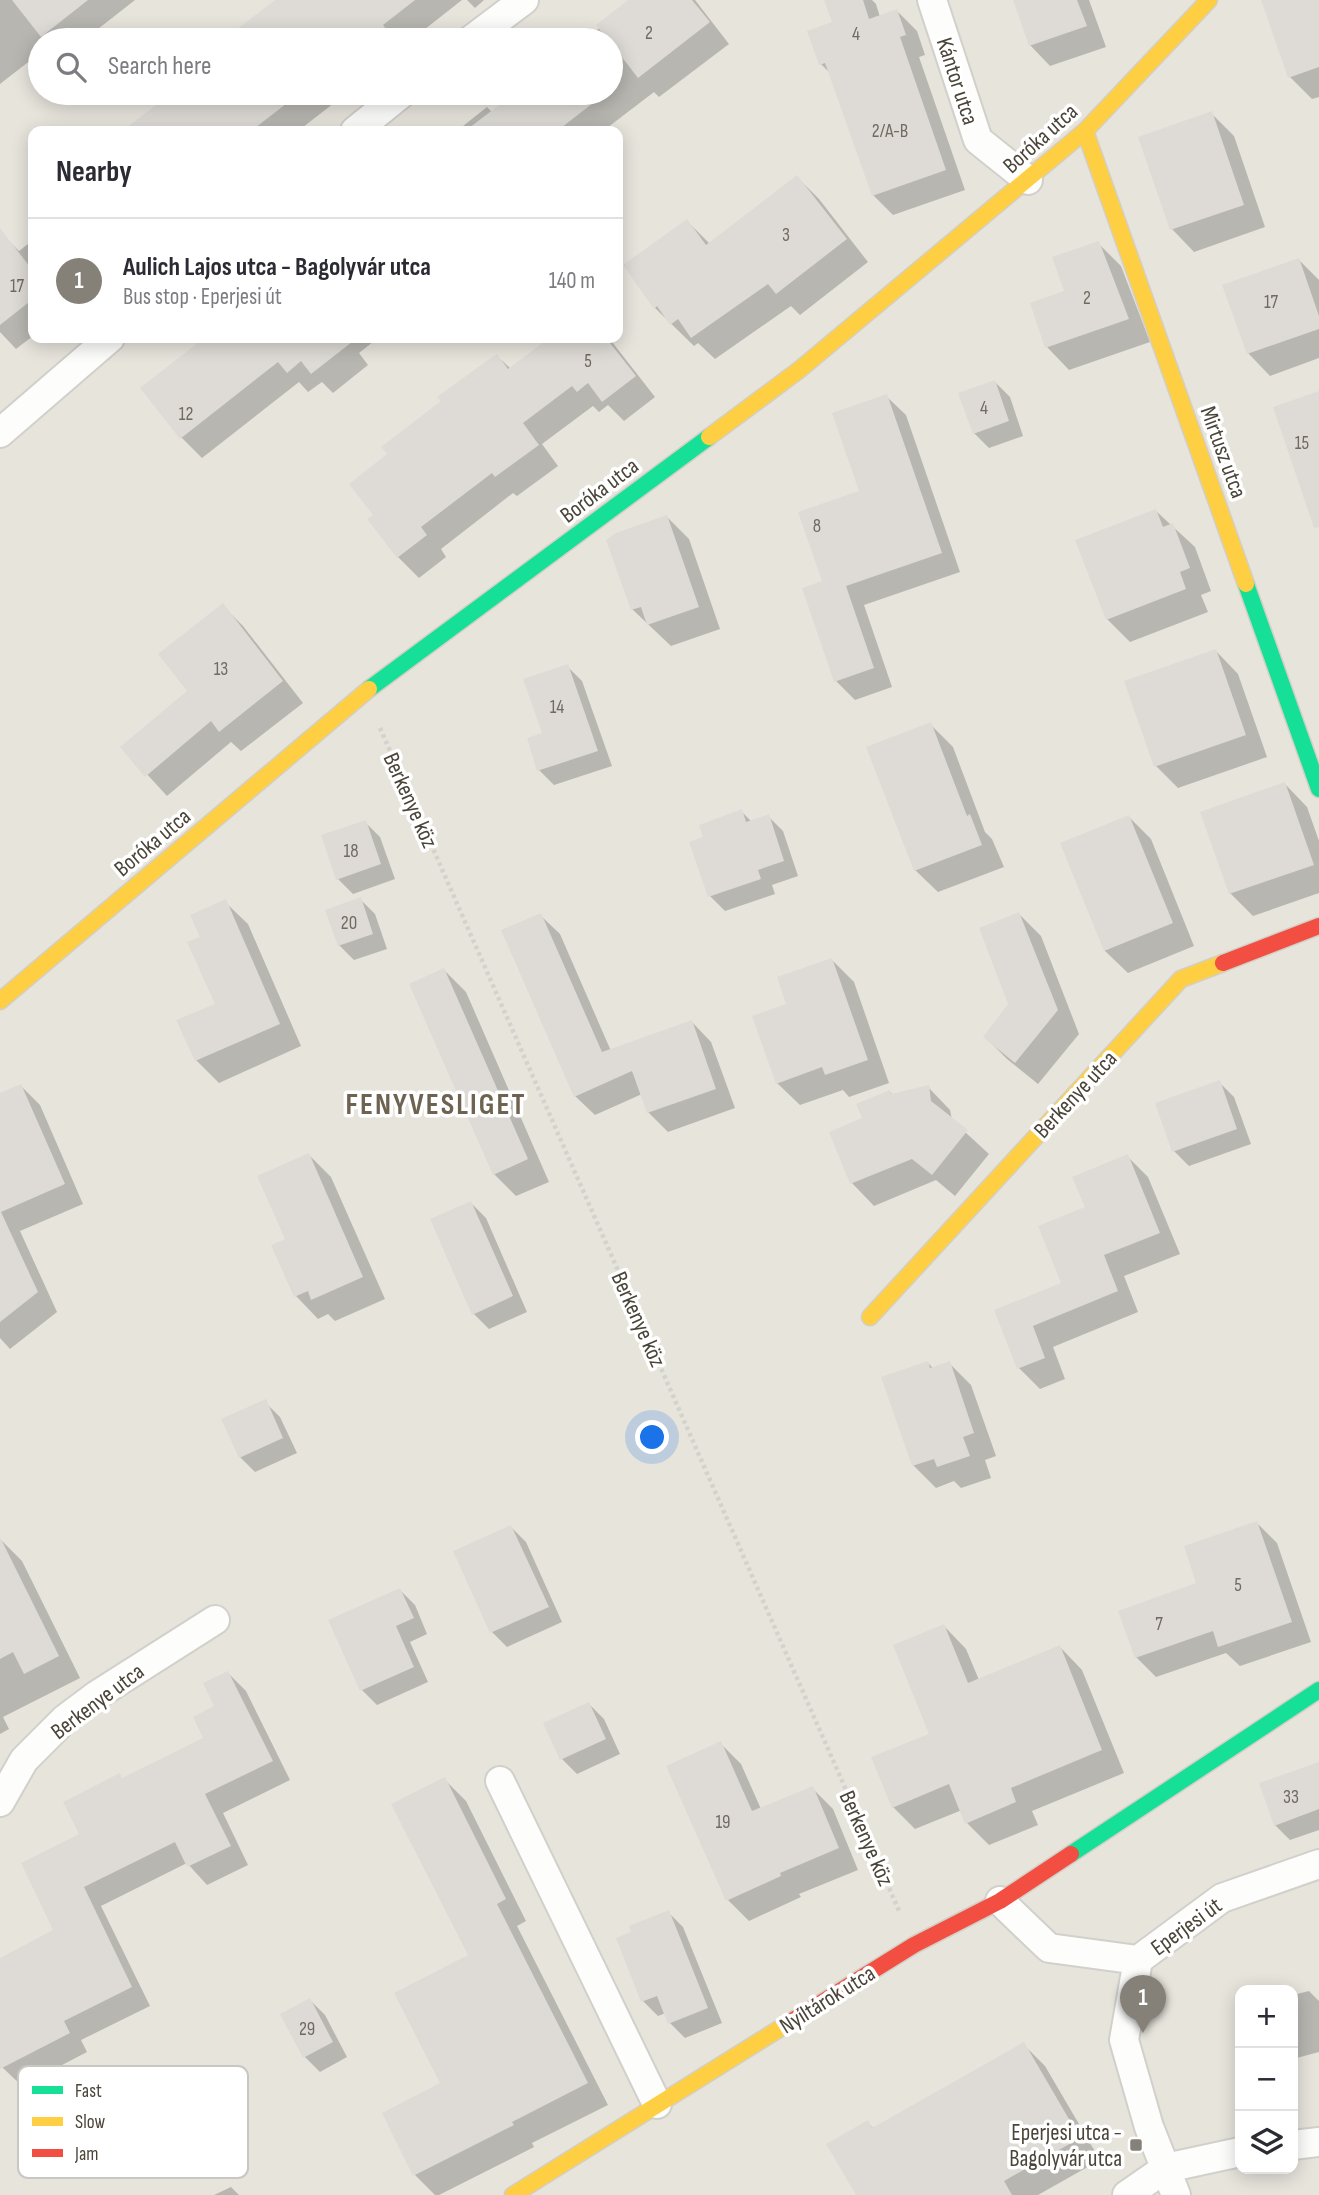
<!DOCTYPE html>
<meta charset="utf-8">
<style>
body{margin:0;font-family:"Sofia Sans Condensed",sans-serif;background:#f7f7f7;color:#2b2b33}
.controls{position:absolute;right:21px;bottom:21px;display:grid;overflow:hidden;border-radius:14px;box-shadow:0 4px 18px #0003}
.controls button{width:63px;height:63px;display:grid;place-items:center;padding:0;border:0;border-bottom:2px solid #e1e1e2;background:#fff;color:#2b2b33;font:35px sans-serif}
.you{position:absolute;left:653px;top:1438px;width:24px;height:24px;margin:-18px;border:5px solid #fff;border-radius:50%;background:#1a73e8;box-shadow:0 0 0 10px #1a73e833}
.badge{display:grid;place-items:center;width:46px;height:46px;border-radius:50%;background:#868178;color:#fff;font-size:23px;font-weight:700}
.pin{position:absolute;translate:-50% -58px;filter:drop-shadow(0 2px 4px #0008)}
.pin::after{content:'';position:absolute;top:37px;width:24px;height:21px;background:inherit;clip-path:polygon(0 0,100% 0,50% 100%)}
.list{margin:0;padding:0;list-style:none}
h2{display:flex;justify-content:space-between;align-items:center;height:91px;margin:0;padding:0 28px;font-size:30px}
h2 small{font-size:23px;font-weight:400;color:#7c7c81}
.list li{display:grid;grid-template-columns:46px 1fr auto;gap:21px;align-items:center;box-sizing:border-box;height:126px;padding:0 28px;border-top:2px solid #e1e1e2}
.list b{display:block;font-size:26px;white-space:nowrap}
.list p{margin:0;font-size:23px;white-space:nowrap;color:#7c7c81}
.list em{font-size:23px;font-style:normal;color:#7c7c81}
.icon{flex:none;width:38px;height:38px;fill:none;stroke:currentColor;stroke-width:2;stroke-linecap:round;stroke-linejoin:round}
.map{position:relative;flex:none;width:1319px;height:2195px;overflow:hidden}
.search{position:absolute;background:#fff;box-shadow:0 4px 18px #0003;left:28px;top:28px;width:595px;height:77px;display:flex;align-items:center;gap:18px;box-sizing:border-box;padding:0 24px;border-radius:38px;color:#7c7c81;font-size:26px}
.panel{position:absolute;background:#fff;box-shadow:0 4px 18px #0003;left:28px;top:126px;width:595px;height:217px;border-radius:14px}
.map>svg:first-child{display:block}
</style>
<div class="map">
<svg width="1319" height="2195" viewBox="0 0 1319 2195">
<rect width="100%" height="100%" fill="#f4f2ee"/>
<!-- residential -->
<path fill="#e7e4dc" fill-rule="evenodd" d="M 0,0 L 1319,0 L 1319,2195 L 0,2195 ZM 40,40 L 611,40 L 611,93 L 40,93 ZM 33,131 L 618,131 L 618,338 L 33,338 ZM 1240,1990 L 1293,1990 L 1293,2169 L 1240,2169 Z"/>
<!-- shadow -->
<path fill="#0003" d="M 0,0 L 135,0 L 84,40 L 40,40 L 40,53 L 0,84 Z
M 291,0 L 462,0 L 411,40 L 226,40 L 271,5 Z
M 467,0 L 484,0 L 475,8 Z
M 631,0 L 695,0 L 729,44 L 659,97 L 654,92 L 603,131 L 459,131 L 458,130 L 487,107 L 492,112 L 518,93 L 611,93 L 611,40 L 586,40 Z
M 826,0 L 872,0 L 876,4 L 880,17 L 897,11 L 917,31 L 925,55 L 919,57 L 965,190 L 893,215 L 873,195 L 832,75 L 821,64 L 834,23 Z
M 1015,0 L 1089,0 L 1106,47 L 1050,66 L 1030,45 Z
M 1273,0 L 1319,0 L 1319,97 L 1312,99 L 1290,77 Z
M 175,93 L 347,93 L 298,131 L 125,131 Z
M 1211,113 L 1234,136 L 1265,227 L 1194,252 L 1172,229 Z
M 797,177 L 819,199 L 868,262 L 800,315 L 791,306 L 715,359 L 698,343 L 694,346 L 655,308 L 687,221 L 710,244 Z
M 7,239 L 19,251 L 33,240 L 33,336 L 16,349 L 0,332 L 0,245 Z
M 1098,243 L 1121,266 L 1150,342 L 1069,370 L 1047,347 L 1032,304 L 1066,292 Z
M 1299,260 L 1319,280 L 1319,358 L 1270,376 L 1248,353 Z
M 207,338 L 378,338 L 359,353 L 368,365 L 333,393 L 322,382 L 308,392 L 299,382 L 202,458 L 181,437 L 143,388 Z
M 552,338 L 609,338 L 655,397 L 624,421 L 608,405 L 599,412 L 593,406 L 542,444 L 558,466 L 517,496 L 513,493 L 441,549 L 446,557 L 419,578 L 398,557 L 370,520 L 376,516 L 389,455 L 497,356 L 511,369 Z
M 995,382 L 1010,397 L 1023,436 L 989,448 L 974,433 Z
M 886,396 L 906,415 L 960,572 L 864,605 L 892,687 L 855,700 L 836,681 L 824,582 L 862,492 Z
M 1156,511 L 1195,547 L 1211,591 L 1201,595 L 1208,612 L 1130,642 L 1107,619 Z
M 667,517 L 689,539 L 720,629 L 671,646 L 632,609 Z
M 223,606 L 243,626 L 303,703 L 241,751 L 231,742 L 167,796 L 122,747 L 189,691 Z
M 1216,651 L 1238,674 L 1267,757 L 1178,788 L 1156,766 Z
M 567,666 L 582,681 L 612,766 L 554,785 L 539,770 L 544,734 Z
M 930,724 L 953,747 L 985,832 L 992,839 L 1004,867 L 938,892 L 915,870 Z
M 1285,784 L 1307,807 L 1319,841 L 1319,893 L 1253,916 L 1230,893 Z
M 741,811 L 752,822 L 768,816 L 783,831 L 798,876 L 772,885 L 775,894 L 725,911 L 710,896 Z
M 1129,817 L 1151,839 L 1194,946 L 1128,973 L 1105,951 L 1063,844 Z
M 365,822 L 380,837 L 395,879 L 353,894 L 338,879 Z
M 360,899 L 375,914 L 387,949 L 354,960 L 339,945 Z
M 225,902 L 248,924 L 301,1046 L 219,1083 L 196,1060 L 217,1005 L 202,938 Z
M 1019,914 L 1041,936 L 1079,1034 L 1038,1084 L 1007,1059 L 985,1037 L 1010,1005 Z
M 540,915 L 560,934 L 611,1051 L 692,1022 L 711,1042 L 735,1108 L 668,1132 L 648,1112 L 642,1094 L 595,1115 L 575,1096 Z
M 832,960 L 854,982 L 889,1083 L 849,1097 L 843,1090 L 800,1105 L 777,1083 L 789,1005 Z
M 444,970 L 466,992 L 549,1182 L 516,1196 L 494,1174 Z
M 1219,1082 L 1234,1097 L 1251,1144 L 1189,1166 L 1174,1151 Z
M 21,1086 L 40,1105 L 83,1204 L 20,1231 L 57,1312 L 10,1349 L 0,1338 L 0,1095 Z
M 928,1087 L 950,1110 L 952,1120 L 989,1154 L 955,1196 L 936,1180 L 874,1206 L 852,1183 L 864,1119 L 890,1092 L 893,1095 Z
M 309,1155 L 331,1177 L 385,1299 L 335,1321 L 328,1314 L 318,1319 L 296,1296 Z
M 1127,1156 L 1148,1177 L 1180,1254 L 1124,1276 L 1138,1312 L 1053,1347 L 1065,1379 L 1040,1389 L 1019,1368 L 996,1311 L 1063,1284 L 1087,1208 Z
M 471,1203 L 486,1218 L 527,1312 L 489,1329 L 474,1314 Z
M 928,1363 L 933,1368 L 949,1363 L 971,1385 L 996,1456 L 985,1460 L 991,1478 L 961,1488 L 954,1481 L 936,1488 L 913,1465 Z
M 265,1402 L 280,1417 L 297,1453 L 255,1472 L 240,1457 Z
M 1257,1523 L 1277,1543 L 1311,1642 L 1240,1666 L 1226,1653 L 1156,1677 L 1136,1657 L 1199,1584 Z
M 511,1527 L 526,1542 L 562,1622 L 507,1647 L 492,1632 L 455,1552 Z
M 0,1539 L 22,1561 L 80,1678 L 3,1717 L 9,1729 L 0,1734 Z
M 400,1590 L 415,1605 L 427,1634 L 410,1642 L 428,1682 L 377,1705 L 362,1690 L 331,1621 Z
M 944,1626 L 966,1649 L 979,1680 L 1060,1647 L 1082,1670 L 1124,1773 L 1032,1811 L 1038,1825 L 989,1845 L 967,1823 L 962,1810 L 915,1829 L 893,1807 L 931,1735 Z
M 228,1673 L 246,1691 L 290,1780 L 223,1813 L 248,1865 L 207,1885 L 187,1863 L 101,1906 L 150,2006 L 81,2040 L 87,2052 L 22,2086 L 3,2068 L 0,2061 L 0,1960 L 55,1930 L 82,1835 L 123,1779 L 206,1739 Z
M 589,1704 L 604,1719 L 620,1754 L 577,1774 L 562,1759 Z
M 720,1743 L 741,1764 L 761,1809 L 812,1788 L 833,1809 L 858,1870 L 799,1894 L 801,1897 L 749,1921 L 728,1900 Z
M 1319,1763 L 1319,1830 L 1290,1840 L 1275,1825 Z
M 444,1779 L 466,1801 L 526,1921 L 517,1926 L 608,2105 L 532,2143 L 534,2147 L 439,2195 L 435,2195 L 415,2175 L 443,2084 L 470,1955 Z
M 668,1912 L 683,1927 L 722,2023 L 685,2038 L 670,2023 L 666,2013 L 658,2016 L 643,2001 Z
M 1309,1991 L 1319,2001 L 1319,2052 L 1293,2059 L 1293,1995 Z
M 310,2000 L 325,2015 L 347,2057 L 320,2072 L 305,2057 Z
M 1024,2045 L 1045,2066 L 1100,2160 L 1038,2195 L 858,2195 L 867,2122 L 874,2129 Z
M 231,2187 L 239,2195 L 214,2195 Z"/>
<!-- building -->
<path fill="#dedbd6" d="M 12,0 L 88,0 L 41,37 Z
M 275,0 L 415,0 L 383,25 L 394,40 L 223,40 Z
M 628,0 L 692,0 L 710,22 L 638,78 L 611,43 L 611,40 L 608,40 L 596,25 Z
M 824,0 L 863,0 L 869,19 L 897,9 L 906,35 L 900,37 L 946,170 L 872,196 L 825,63 L 819,65 L 807,31 L 832,22 Z
M 1013,0 L 1077,0 L 1087,26 L 1029,46 Z
M 1261,0 L 1319,0 L 1319,67 L 1288,78 Z
M 172,93 L 300,93 L 251,131 L 122,131 Z
M 515,93 L 606,93 L 557,131 L 465,131 Z
M 1212,111 L 1244,205 L 1170,230 L 1138,137 Z
M 797,175 L 847,239 L 776,294 L 768,284 L 691,338 L 678,319 L 670,325 L 657,306 L 654,309 L 623,265 L 687,219 L 706,245 Z
M 0,228 L 33,271 L 33,299 L 0,325 Z
M 1099,241 L 1129,319 L 1045,348 L 1030,303 L 1064,291 L 1052,257 Z
M 1299,258 L 1319,316 L 1319,329 L 1247,354 L 1222,285 Z
M 204,338 L 357,338 L 311,374 L 301,361 L 287,373 L 278,362 L 180,439 L 140,388 Z
M 549,338 L 606,338 L 636,376 L 602,402 L 588,383 L 577,392 L 572,386 L 523,423 L 539,445 L 495,477 L 492,473 L 421,527 L 427,535 L 397,558 L 367,519 L 373,515 L 349,484 L 387,454 L 381,447 L 441,401 L 437,397 L 481,365 L 497,354 L 508,369 Z
M 995,380 L 1009,421 L 973,434 L 958,393 Z
M 1319,391 L 1319,527 L 1314,528 L 1273,407 Z
M 887,394 L 942,553 L 846,586 L 874,668 L 834,682 L 802,588 L 822,581 L 798,512 L 859,491 L 832,413 Z
M 1156,509 L 1163,527 L 1173,523 L 1190,568 L 1180,572 L 1186,589 L 1106,620 L 1075,540 Z
M 667,515 L 699,607 L 647,625 L 641,607 L 631,610 L 606,540 L 616,533 Z
M 223,603 L 283,681 L 219,732 L 211,721 L 145,777 L 120,747 L 187,691 L 158,654 Z
M 1216,649 L 1246,735 L 1154,767 L 1124,681 Z
M 568,664 L 598,751 L 537,771 L 527,738 L 542,733 L 523,679 Z
M 931,722 L 967,816 L 970,814 L 982,845 L 914,871 L 866,747 Z
M 1285,782 L 1314,865 L 1229,894 L 1200,812 Z
M 742,809 L 746,822 L 769,814 L 784,861 L 758,870 L 761,879 L 708,897 L 689,842 L 703,837 L 699,825 Z
M 1129,815 L 1173,923 L 1104,951 L 1060,843 Z
M 366,820 L 381,864 L 336,880 L 321,835 Z
M 361,897 L 373,934 L 338,946 L 325,910 Z
M 226,899 L 280,1024 L 195,1061 L 176,1020 L 215,1004 L 187,942 L 200,937 L 190,915 Z
M 1019,912 L 1058,1010 L 1015,1063 L 983,1037 L 1008,1004 L 979,928 Z
M 541,913 L 602,1052 L 692,1020 L 716,1089 L 647,1113 L 632,1071 L 574,1097 L 501,930 Z
M 832,958 L 868,1060 L 825,1075 L 822,1067 L 776,1084 L 752,1016 L 786,1004 L 777,977 Z
M 444,968 L 528,1159 L 493,1175 L 409,984 Z
M 1220,1080 L 1237,1129 L 1172,1152 L 1155,1103 Z
M 21,1084 L 65,1184 L 1,1212 L 38,1292 L 0,1322 L 0,1093 Z
M 929,1085 L 931,1101 L 968,1130 L 932,1175 L 912,1159 L 850,1184 L 829,1132 L 862,1118 L 856,1104 L 890,1090 L 891,1094 Z
M 309,1153 L 363,1277 L 311,1300 L 308,1291 L 294,1297 L 271,1245 L 285,1239 L 257,1176 Z
M 1128,1154 L 1160,1233 L 1104,1255 L 1118,1291 L 1033,1326 L 1045,1358 L 1017,1369 L 994,1310 L 1061,1283 L 1038,1226 L 1085,1207 L 1072,1177 Z
M 471,1201 L 513,1296 L 472,1315 L 430,1219 Z
M 928,1361 L 930,1368 L 950,1361 L 974,1433 L 963,1437 L 970,1456 L 937,1467 L 934,1459 L 912,1466 L 881,1377 Z
M 266,1399 L 283,1438 L 239,1458 L 221,1419 Z
M 1257,1521 L 1292,1622 L 1218,1647 L 1213,1631 L 1135,1658 L 1118,1611 L 1196,1583 L 1184,1546 Z
M 511,1525 L 549,1607 L 490,1633 L 453,1551 Z
M 0,1537 L 59,1656 L 24,1674 L 13,1652 L 0,1659 Z
M 400,1588 L 414,1618 L 396,1626 L 414,1667 L 360,1691 L 328,1620 Z
M 944,1624 L 968,1683 L 1060,1645 L 1102,1750 L 1011,1788 L 1016,1802 L 965,1824 L 949,1784 L 892,1808 L 871,1757 L 929,1734 L 893,1645 Z
M 228,1671 L 273,1761 L 205,1794 L 231,1846 L 187,1867 L 175,1842 L 84,1887 L 132,1987 L 64,2021 L 70,2033 L 0,2069 L 0,1958 L 53,1930 L 21,1863 L 79,1834 L 63,1802 L 120,1773 L 122,1778 L 203,1738 L 193,1717 L 214,1706 L 203,1683 Z
M 589,1702 L 606,1739 L 560,1760 L 543,1723 Z
M 721,1741 L 752,1811 L 813,1786 L 839,1848 L 780,1873 L 781,1876 L 726,1901 L 666,1766 Z
M 1319,1762 L 1319,1809 L 1274,1826 L 1259,1783 Z
M 445,1777 L 506,1899 L 497,1904 L 588,2083 L 512,2122 L 514,2125 L 413,2176 L 382,2113 L 440,2083 L 394,1993 L 468,1955 L 391,1804 Z
M 669,1910 L 708,2008 L 668,2024 L 657,1996 L 641,2002 L 616,1938 L 631,1932 L 629,1926 Z
M 310,1998 L 333,2042 L 303,2058 L 280,2014 Z
M 1024,2042 L 1080,2138 L 1004,2181 L 1012,2195 L 856,2195 L 826,2144 L 868,2120 L 872,2128 Z"/>
<g fill="none" stroke-linecap="round" stroke-linejoin="round">
<!-- street casing -->
<g stroke="#d2d0cb" stroke-width="32">
<path id="street" d="M 932,0 L 978,140 L 1028,180
M 471,40 L 524,0
M 355,131 L 402,93
M 0,433 L 110,338
M 500,1781 L 657,2104
M 0,1802 L 24,1760 L 65,1719 L 97,1695 L 215,1620
M 1000,1901 L 1049,1948 L 1138,1960
M 1293,2145 L 1319,2142
M 1127,2195 L 1166,2168 L 1240,2152
M 1176,2195 L 1149,2127 L 1124,2040 L 1138,1960 L 1222,1898 L 1319,1864"/>
</g>
<!-- fast casing -->
<g stroke="#d3cfc5" stroke-width="19">
<path id="fast" d="M 1246,584 L 1319,789
M 369,689 L 709,437
M 1071,1854 L 1319,1690"/>
</g>
<!-- slow casing -->
<g stroke="#d3cfc5" stroke-width="19">
<path id="slow" d="M 1085,131 L 1246,584
M 709,437 L 799,370 L 1085,131 L 1209,0
M 0,1001 L 369,689
M 870,1317 L 1181,979 L 1223,963
M 513,2195 L 787,2024"/>
</g>
<!-- jam casing -->
<g stroke="#d3cfc5" stroke-width="19">
<path id="jam" d="M 1223,963 L 1319,926
M 787,2024 L 914,1945 L 1000,1901 L 1071,1854"/>
</g>
<!-- path -->
<path stroke="#d3d2cc" stroke-width="4.5" stroke-dasharray="3.5 3.5" stroke-linecap="butt" d="M 380,728 L 900,1913"/>
<!-- street -->
<use href="#street" stroke="#fdfdfc" stroke-width="28"/>
<!-- fast -->
<use href="#fast" stroke="#16e098" stroke-width="16"/>
<!-- slow -->
<use href="#slow" stroke="#ffcf43" stroke-width="16"/>
<!-- jam -->
<use href="#jam" stroke="#f24e42" stroke-width="16"/>
</g>
<!-- markers -->
<rect fill="#868178" stroke="#fff" stroke-width="2.5" x="1129" y="2138" width="14" height="14" rx="3.5"/>
<g text-anchor="middle" stroke-width="7" stroke-linejoin="round" paint-order="stroke">
<!-- number labels -->
<g font-size="19" fill="#706a61">
<text x="649" y="39">2</text>
<text x="856" y="40">4</text>
<text x="890" y="137">2/A-B</text>
<text x="786" y="241">3</text>
<text x="17" y="292">17</text>
<text x="1087" y="304">2</text>
<text x="1271" y="308">17</text>
<text x="588" y="367">5</text>
<text x="984" y="414">4</text>
<text x="186" y="420">12</text>
<text x="1302" y="449">15</text>
<text x="817" y="532">8</text>
<text x="221" y="675">13</text>
<text x="557" y="713">14</text>
<text x="351" y="857">18</text>
<text x="349" y="929">20</text>
<text x="1238" y="1591">5</text>
<text x="1159" y="1630">7</text>
<text x="1291" y="1803">33</text>
<text x="723" y="1828">19</text>
<text x="307" y="2035">29</text>
</g>
<!-- street labels -->
<g font-size="23" fill="#4b4439" stroke="#fff">
<text transform="translate(958 81) rotate(72)" y="8">Kántor utca</text>
<text transform="translate(1040 138) rotate(-42)" y="8">Boróka utca</text>
<text transform="translate(1224 452) rotate(70)" y="8">Mirtusz utca</text>
<text transform="translate(599 490) rotate(-37)" y="8">Boróka utca</text>
<text transform="translate(411 800) rotate(66)" y="8">Berkenye köz</text>
<text transform="translate(152 842) rotate(-40)" y="8">Boróka utca</text>
<text transform="translate(1075 1094) rotate(-47)" y="8">Berkenye utca</text>
<text transform="translate(639 1319) rotate(66)" y="8">Berkenye köz</text>
<text transform="translate(97 1701) rotate(-37)" y="8">Berkenye utca</text>
<text transform="translate(867 1838) rotate(66)" y="8">Berkenye köz</text>
<text transform="translate(1186 1926) rotate(-36)" y="8">Eperjesi út</text>
<text transform="translate(827 1999) rotate(-32)" y="8">Nyíltárok utca</text>
</g>
<!-- poi labels -->
<g font-size="23" fill="#4b4439" stroke="#fff" text-anchor="end">
<text x="1122" y="2140">Eperjesi utca -<tspan x="1122" dy="26">Bagolyvár utca</tspan></text>
</g>
<!-- district labels -->
<g font-size="30" font-weight="bold" letter-spacing="2" fill="#6e6250" stroke="#fff">
<text x="436" y="1114">FENYVESLIGET</text>
</g>
</g>
<!-- legend -->
<rect x="18" y="2066" width="230" height="112" rx="10" fill="#fff" stroke="#c9c7c4" stroke-width="2"/>
<rect x="32" y="2086" width="31" height="8" fill="#16e098"/>
<rect x="32" y="2117" width="31" height="9" fill="#ffcf43"/>
<rect x="32" y="2149" width="31" height="8" fill="#f24e42"/>
<g font-size="19" fill="#4b4439">
<text x="75" y="2097">Fast</text>
<text x="75" y="2128">Slow</text>
<text x="75" y="2160">Jam</text>
</g>
</svg>
<div class="controls">
<button>+</button>
<button>−</button>
<button><svg class="icon" aria-label="layers" viewBox="0 0 24 24"><path d="M12 4l9 5-9 5-9-5zM3 14l9 5 9-5"/></svg></button>
</div>
<div class="you"></div>
<div class="pin badge" style="left:1143px;top:2033px">1</div>
<div class="search"><svg class="icon" aria-label="search" viewBox="0 0 24 24"><circle cx="10" cy="10" r="6"/><path d="M15 15l6 6"/></svg>Search here</div>
<section class="panel">
<h2>Nearby<small></small></h2>
<ul class="list">
<li><span class="badge">1</span><div><b>Aulich Lajos utca - Bagolyvár utca</b><p>Bus stop · Eperjesi út</p></div><em>140 m</em></li>
</ul>
</section>
</div>
